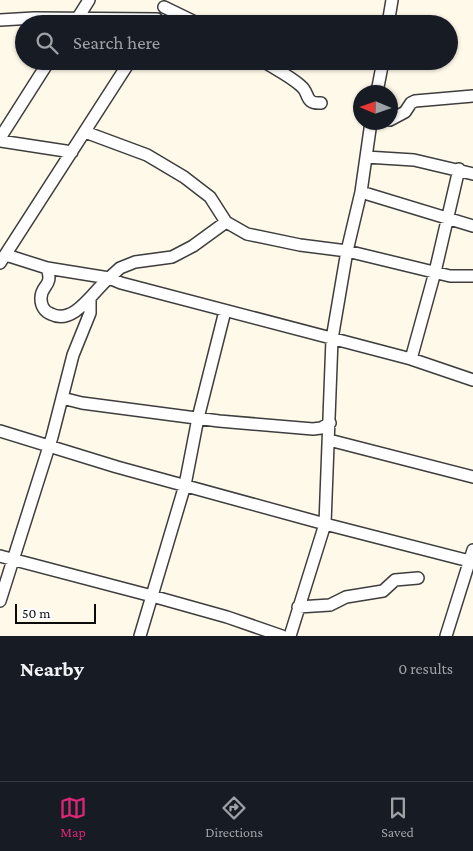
<!DOCTYPE html>
<style>
body{margin:0;font-family:"Crimson Pro",serif;background:#20242c;color:#f1f3f6}
.compass{position:absolute;left:353px;top:85px;width:45px;height:45px;border-radius:50%;background:#171b24;box-shadow:0 1px 4px #0004;rotate:272deg}
.scale{position:absolute;left:15px;bottom:12px;width:81px;box-sizing:border-box;padding-left:5px;border:2px solid #0b0b0b;border-top:0;font-size:14px;line-height:18px;white-space:nowrap;color:#0b0b0b;-webkit-text-stroke:4px #fff;paint-order:stroke}
.list{margin:0;padding:0;list-style:none}
h2{display:flex;justify-content:space-between;align-items:center;height:65px;margin:0;padding:0 20px;font-size:21px}
h2 small{font-size:16px;font-weight:400;color:#9ea1a6}
.icon{flex:none;width:28px;height:28px;fill:none;stroke:currentColor;stroke-width:2;stroke-linecap:round;stroke-linejoin:round}
.map{position:relative;flex:none;width:473px;height:636px;overflow:hidden}
.search{position:absolute;background:#171b24;box-shadow:0 1px 4px #0004;left:15px;right:15px;top:15px;height:55px;display:flex;align-items:center;gap:12px;box-sizing:border-box;padding:0 18px;border-radius:28px;color:#9ea1a6;font-size:19px}
.sheet{height:145px;background:#171b24}
nav{display:flex;justify-content:space-around;align-items:center;box-sizing:border-box;height:70px;border-top:1px solid #363941;background:#171b24;font-size:14px;color:#9ea1a6}
nav a{display:grid;justify-items:center;gap:2px}
nav .on{color:#db2777}
.map>svg:first-child{display:block}
</style>
<div class="map">
<svg width="473" height="636" viewBox="0 0 473 636">
<rect width="100%" height="100%" fill="#fef9e9"/>
<g fill="none" stroke-linecap="round" stroke-linejoin="round">
<!-- minor casing -->
<g stroke="#3e3e3e" stroke-width="14">
<path id="minor" d="M 164,7 L 199,24
M 0,20 L 34,18 L 157,19
M 74,24 L 89,0
M 388,24 L 392,0
M 263,61 C 275,69 290,76 301,86 C 310,93 304,104 321,103
M 377,92 L 383,61
M 390,120 L 405,112 L 411,103 L 415,101 L 473,96
M 85,132 L 147,155 L 184,177 L 210,197 L 226,222 L 247,234 L 300,245 L 347,251 L 450,276 L 473,276
M 0,138 L 49,61
M 0,141 L 72,152
M 366,157 L 414,160 L 473,174
M 361,192 L 473,226
M 6,255 L 47,268 C 54,287 40,285 41,299 C 41,306 45,312 51,314 C 74,326 94,290 109,278 L 121,283 L 411,359 L 473,380
M 0,263 L 130,61
M 47,268 L 109,278 L 120,268 L 135,262 L 172,257 L 193,246 L 226,222
M 411,359 L 435,272 L 459,169
M 62,398 L 82,403 L 219,421 L 313,429 L 321,428 L 330,423
M 0,431 L 117,467 L 325,524 L 473,562
M 329,440 L 473,477
M 0,556 L 152,596 L 227,617 L 282,636
M 0,601 L 52,437 L 73,355 L 90,313 L 90,299
M 298,607 L 330,605 L 346,597 L 383,591 L 395,580 L 418,578
M 140,636 L 185,485 L 198,418 L 225,311
M 290,636 L 325,524 L 332,339 L 347,251 L 361,192 L 371,122
M 446,636 L 473,550"/>
</g>
<!-- minor -->
<use href="#minor" stroke="#fff" stroke-width="11"/>
</g>
</svg>
<svg class="compass" viewBox="-18 -18 36 36"><path d="M0-13l5 13h-10z" fill="#e53935"/><path d="M0 13l5-13h-10z" fill="#9ea1a6"/></svg>
<div class="scale">50 m</div>
<div class="search"><svg class="icon" aria-label="search" viewBox="0 0 24 24"><circle cx="10" cy="10" r="6"/><path d="M15 15l6 6"/></svg>Search here</div>
</div>
<section class="sheet">
<h2>Nearby<small>0 results</small></h2>
<ul class="list">
</ul>
</section>
<nav>
<a class="on"><svg class="icon" aria-label="map" viewBox="0 0 24 24"><path d="M3 6l6-2 6 2 6-2v14l-6 2-6-2-6 2zM9 4v14M15 6v14"/></svg>Map</a>
<a><svg class="icon" aria-label="directions" viewBox="0 0 24 24"><path d="M12 3l9 9-9 9-9-9zM9 14v-3h6M13 9l2 2-2 2"/></svg>Directions</a>
<a><svg class="icon" aria-label="saved" viewBox="0 0 24 24"><path d="M7 4h10v16l-5-4-5 4z"/></svg>Saved</a>
</nav>
